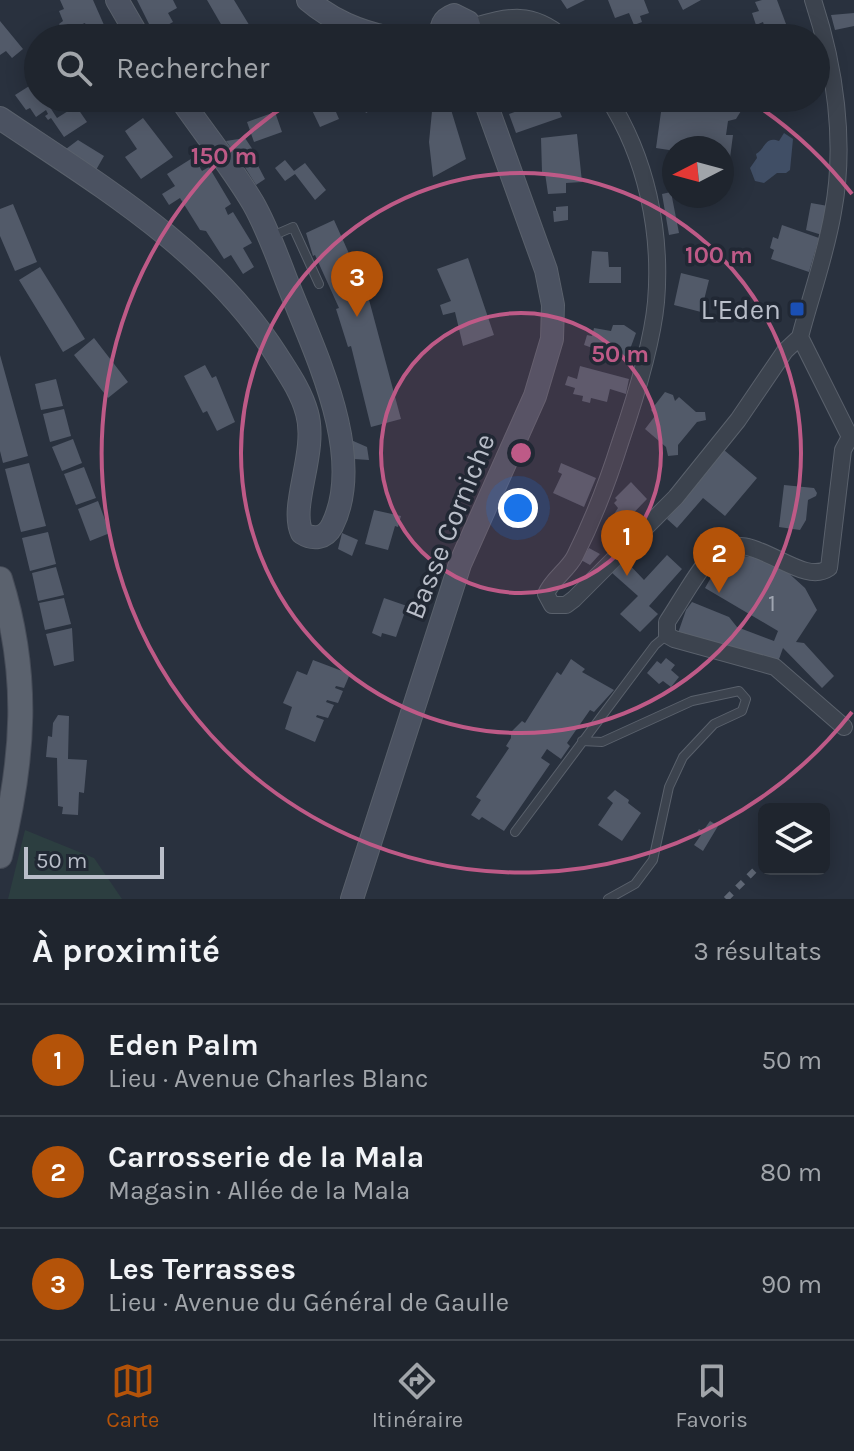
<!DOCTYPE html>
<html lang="fr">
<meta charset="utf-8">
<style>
body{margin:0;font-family:Karla,sans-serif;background:#2c313a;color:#f1f3f6}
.controls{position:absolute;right:24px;bottom:24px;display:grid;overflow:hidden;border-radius:12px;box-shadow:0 4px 20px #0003}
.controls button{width:72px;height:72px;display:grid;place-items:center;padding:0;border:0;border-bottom:2px solid #3c424a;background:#1f252e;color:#f1f3f6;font:40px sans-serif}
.compass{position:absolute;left:662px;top:136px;width:72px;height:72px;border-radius:50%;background:#1f252e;box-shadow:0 4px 20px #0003;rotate:264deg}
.scale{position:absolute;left:24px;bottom:20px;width:140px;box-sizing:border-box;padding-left:8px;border:4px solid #b9bec9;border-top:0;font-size:22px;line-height:28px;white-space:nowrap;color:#b9bec9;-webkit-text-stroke:6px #212834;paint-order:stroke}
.you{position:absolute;left:518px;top:508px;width:28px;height:28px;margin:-20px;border:6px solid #fff;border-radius:50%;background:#1a73e8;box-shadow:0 0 0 12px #1a73e833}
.badge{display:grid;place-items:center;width:52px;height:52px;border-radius:50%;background:#b45309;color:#fff;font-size:26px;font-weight:700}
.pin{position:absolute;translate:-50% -66px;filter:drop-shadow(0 2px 4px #0008)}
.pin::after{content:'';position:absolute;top:42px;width:28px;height:24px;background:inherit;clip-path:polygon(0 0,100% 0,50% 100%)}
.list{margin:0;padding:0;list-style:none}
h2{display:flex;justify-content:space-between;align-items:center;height:104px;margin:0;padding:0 32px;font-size:34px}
h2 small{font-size:26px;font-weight:400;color:#a1a5aa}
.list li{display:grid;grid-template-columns:52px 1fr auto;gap:24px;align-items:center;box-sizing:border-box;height:112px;padding:0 32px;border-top:2px solid #3c424a}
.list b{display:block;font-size:30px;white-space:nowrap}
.list p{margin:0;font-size:26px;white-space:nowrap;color:#a1a5aa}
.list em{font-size:26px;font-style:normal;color:#a1a5aa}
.icon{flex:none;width:44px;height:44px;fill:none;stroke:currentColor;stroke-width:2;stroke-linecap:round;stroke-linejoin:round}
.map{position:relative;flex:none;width:854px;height:899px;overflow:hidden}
.search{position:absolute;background:#1f252e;box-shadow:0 4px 20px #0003;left:24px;right:24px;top:24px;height:88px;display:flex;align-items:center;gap:20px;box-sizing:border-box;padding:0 28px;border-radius:44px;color:#a1a5aa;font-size:30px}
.sheet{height:440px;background:#1f252e}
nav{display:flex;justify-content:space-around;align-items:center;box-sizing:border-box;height:112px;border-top:2px solid #3c424a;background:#1f252e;font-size:22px;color:#a1a5aa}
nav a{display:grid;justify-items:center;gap:4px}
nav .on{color:#b45309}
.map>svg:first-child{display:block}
</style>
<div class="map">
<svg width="854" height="899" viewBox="0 0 854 899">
<rect width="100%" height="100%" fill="#29313e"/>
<!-- green -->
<path fill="#2c3e40" d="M 25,830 L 94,858 L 122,899 L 8,899 Z"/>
<!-- water -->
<path fill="#404e65" d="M 784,133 L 793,139 L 790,170 L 786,173 L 777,173 L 764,183 L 755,181 L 750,168 L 757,158 L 756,154 C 766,148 765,136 779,141 Z"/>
<!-- building -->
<path fill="#525a69" d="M 60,0 L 93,0 L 104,25 L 115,38 L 87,38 L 90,36 L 85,23 L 68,30 L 69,34 L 65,37 L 59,24 L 63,21 L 59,11 L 64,9 Z
M 137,0 L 173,0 L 177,8 L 168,13 L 173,22 L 150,35 L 145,26 L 149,24 Z
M 207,0 L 234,0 L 257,38 L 229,38 Z
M 561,0 L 585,0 L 567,9 Z
M 608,0 L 644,0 L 649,13 L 640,16 L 642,22 L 634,25 L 629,13 L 615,18 Z
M 678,0 L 701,0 L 683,10 Z
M 762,0 L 777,0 L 786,24 L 766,31 L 763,22 L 756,25 L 752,13 L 759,11 L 755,2 Z
M 854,13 L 854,26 L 835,30 L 831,15 Z
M 0,21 L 23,49 L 12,58 L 6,51 L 0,55 Z
M 34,83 L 38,89 L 38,98 L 44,98 L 57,118 L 76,106 L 87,122 L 64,137 L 51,118 L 48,120 L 45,116 L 48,114 L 46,110 L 36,117 L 30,108 L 26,110 L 15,95 Z
M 153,98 L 160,98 L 164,103 L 151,112 L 145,104 Z
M 206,98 L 231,98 L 234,101 L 227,108 L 223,105 L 215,112 Z
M 313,98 L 330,98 L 339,119 L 320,127 L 310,106 L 316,104 Z
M 358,98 L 393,98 L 366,113 Z
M 554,98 L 562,117 L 516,133 L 509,114 Z
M 655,98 L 735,99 L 741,111 L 736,119 L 728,121 L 726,135 L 733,135 L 730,158 L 722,157 L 722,148 L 674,148 L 674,156 L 669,150 L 656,148 L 661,112 L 654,111 Z
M 433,101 L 449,103 L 466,159 L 433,177 L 429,142 Z
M 275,112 L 282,132 L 254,142 L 247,122 Z
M 143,118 L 173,157 L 141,179 L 125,157 L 137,149 L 125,131 Z
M 577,134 L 582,182 L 566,183 L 566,193 L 548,194 L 545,173 L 542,172 L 541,138 Z
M 245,138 L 255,153 L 237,156 L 226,141 Z
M 78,140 L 104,156 L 96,170 L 66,149 Z
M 194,157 L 202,171 L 209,167 L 231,204 L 225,208 L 228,215 L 233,212 L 252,243 L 243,248 L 254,267 L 243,274 L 231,255 L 224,259 L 206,231 L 200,230 L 180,198 L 169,205 L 162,194 L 175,186 L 167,174 Z
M 254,158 L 265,179 L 256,185 L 241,161 Z
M 285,160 L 294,171 L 305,163 L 326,190 L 315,200 L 295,174 L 285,181 L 275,168 Z
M 671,192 L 679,233 L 669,235 L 662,194 Z
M 811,203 L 828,206 L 822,235 L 806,230 Z
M 13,204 L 37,262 L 15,271 L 0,236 L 0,209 Z
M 568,206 L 568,220 L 554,222 L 553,211 L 556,211 L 556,207 Z
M 334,220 L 368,296 L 401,419 L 371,427 L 351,346 L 348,347 L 336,309 L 339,308 L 315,255 L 313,256 L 306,233 Z
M 782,225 L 819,238 L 809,272 L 771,259 L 774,250 L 770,248 L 773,237 L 778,239 Z
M 592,251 L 608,252 L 609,267 L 621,267 L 621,283 L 589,283 Z
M 468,258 L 494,335 L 463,346 L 455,312 L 443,315 L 440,305 L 451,301 L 437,269 Z
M 40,267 L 85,339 L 63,352 L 19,280 Z
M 681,273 L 709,280 L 701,312 L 674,305 Z
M 613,325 L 624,325 L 636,333 L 626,360 L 584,345 L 587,335 L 592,336 L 594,328 L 611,331 Z
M 94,338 L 128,382 L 108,398 L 74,355 Z
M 0,355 L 28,456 L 3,463 L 0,451 Z
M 205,365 L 212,378 L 216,376 L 235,422 L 217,431 L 207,411 L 203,413 L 184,376 Z
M 580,366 L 629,379 L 626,394 L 610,389 L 607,402 L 591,398 L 590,403 L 582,401 L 583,396 L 573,394 L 575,388 L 565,385 L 568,376 L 577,379 Z
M 56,379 L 63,406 L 41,410 L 35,384 Z
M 665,392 L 673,395 L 675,401 L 679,397 L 696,412 L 705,412 L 706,420 L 697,422 L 678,445 L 678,455 L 668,456 L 666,447 L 645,429 L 655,416 L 651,410 Z
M 64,409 L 71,436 L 50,442 L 43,414 Z
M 73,439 L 82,463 L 62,471 L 52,447 Z
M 351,440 L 367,447 L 369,460 L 354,459 Z
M 724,450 L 757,478 L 725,516 L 703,498 L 677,528 L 667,519 Z
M 29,463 L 46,526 L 21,532 L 5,469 Z
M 561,463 L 596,478 L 584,507 L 553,493 L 562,474 L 558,472 Z
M 84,467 L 96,498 L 76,505 L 64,474 Z
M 631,482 L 647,499 L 619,528 L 612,527 L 610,520 L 618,508 L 614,503 L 617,500 L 615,498 Z
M 784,485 L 814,488 L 817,493 L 816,496 L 808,500 L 806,520 L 800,530 L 779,527 Z
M 98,501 L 110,533 L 90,541 L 78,509 Z
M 374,510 L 401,516 L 398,527 L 395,526 L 388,550 L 365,544 Z
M 48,532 L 56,564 L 30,571 L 22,538 Z
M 342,533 L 358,540 L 352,556 L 338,549 Z
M 589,548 L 600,554 L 590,565 L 581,560 Z
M 667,555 L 682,569 L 649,606 L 658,614 L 640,632 L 620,614 L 638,596 L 611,572 L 624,559 L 644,580 Z
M 724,555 L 756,557 L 784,569 L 805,588 L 817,610 L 796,642 L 804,643 L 834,676 L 822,688 L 783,648 L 778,662 L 678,633 L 686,610 L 692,602 L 729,617 L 737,627 L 774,641 L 778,631 L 705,588 Z
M 56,567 L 64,595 L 38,601 L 32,573 Z
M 428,579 L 438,582 L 434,594 L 424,589 Z
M 64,598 L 71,624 L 45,630 L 39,603 Z
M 384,598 L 407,606 L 396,637 L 382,633 L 381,637 L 372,633 Z
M 72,628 L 74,661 L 54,666 L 46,634 Z
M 666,658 L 675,665 L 671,670 L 679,677 L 671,687 L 663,681 L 659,684 L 647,673 L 657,661 L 661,664 Z
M 571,659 L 585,669 L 582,672 L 614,690 L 594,712 L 590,710 L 567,743 L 570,746 L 561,759 L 547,749 L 541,758 L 550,764 L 504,831 L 482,817 L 479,820 L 471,815 L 481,800 L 476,797 L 509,748 L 506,746 L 511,738 L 511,732 L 522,721 L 525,723 L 557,672 L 561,675 Z
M 313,660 L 350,674 L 344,688 L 336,686 L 335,688 L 343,691 L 338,703 L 327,700 L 326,702 L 334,705 L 328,718 L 317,715 L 316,717 L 324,720 L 315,742 L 285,729 L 292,707 L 283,703 L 297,671 L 307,675 Z
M 58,715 L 69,716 L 68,759 L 87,760 L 84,793 L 79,792 L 78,815 L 62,814 L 63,807 L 58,806 L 57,758 L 46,757 L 48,736 L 52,737 L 53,723 Z
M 615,790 L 629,800 L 628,803 L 641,813 L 622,841 L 598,825 L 613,803 L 607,798 Z
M 710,821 L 718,826 L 703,851 L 694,845 L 701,835 L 697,832 L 699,829 L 703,831 Z"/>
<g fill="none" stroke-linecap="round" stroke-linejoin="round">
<!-- lane casing -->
<g stroke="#5a616c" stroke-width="10">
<path id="lane" d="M 270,237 L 293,227 L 319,284
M 582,741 L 602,742 L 692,701 L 739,691 L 746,699 L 742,711 L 714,724 L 683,757 L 669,787 L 653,860 L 635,884 L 608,899
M 515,832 L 655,645 L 667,635"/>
</g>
<!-- street casing -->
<g stroke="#5a616c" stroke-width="18">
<path id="street" d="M 471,27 C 509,16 532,10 564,38
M 608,98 C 646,157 662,231 656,302 C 652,345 634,402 620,443 C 608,481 593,520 575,556 C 568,570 552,579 546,594 L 552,605 L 566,605 L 574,599 L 676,497 L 738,420 L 785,351 L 800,337
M 800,337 C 811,295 826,254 833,212 C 846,143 835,66 813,0
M 800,337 L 850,437
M 844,727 L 775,667 L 674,639 L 667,635 L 667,622 C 678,606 700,566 713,555 C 749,522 799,589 829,568 L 843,450 L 850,437"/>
</g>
<!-- secondary casing -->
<g stroke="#5a616c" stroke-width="24">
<path id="secondary" d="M 117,0 L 139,38
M 308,0 C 333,21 358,31 389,38
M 443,38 C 439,27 443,19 454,15 L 468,22 L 471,32 L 469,38
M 0,118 C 101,186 209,250 276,354 C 288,373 301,391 307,413 C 318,452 289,506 302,533 C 313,540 325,539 332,526 C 366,458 317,357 291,292 C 279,262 269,231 253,203 C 231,166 204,133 180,98
M 352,899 L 460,564 L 535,396 L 552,339 L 553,305 L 546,270 L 484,98"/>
</g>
<!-- primary casing -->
<g stroke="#464c58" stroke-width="26">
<path id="primary" d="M 0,579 C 30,675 24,759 0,856"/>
</g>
<!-- lane -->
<use href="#lane" stroke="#3c434e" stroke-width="8"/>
<!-- street -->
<use href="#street" stroke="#3c434e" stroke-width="16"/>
<!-- secondary -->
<use href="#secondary" stroke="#4b5261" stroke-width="22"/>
<!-- primary -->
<use href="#primary" stroke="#5b626e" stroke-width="24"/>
<!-- rail -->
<path stroke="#5f6775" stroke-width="6" stroke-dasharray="8 8" stroke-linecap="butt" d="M 824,815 L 824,814
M 726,899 L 764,861"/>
</g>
<!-- distance rings -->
<circle cx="521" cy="453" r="140" fill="#be5a87" fill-opacity=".12"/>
<g fill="none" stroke="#be5a87" stroke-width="4">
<circle cx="521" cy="453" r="140"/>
<circle cx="521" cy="453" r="280"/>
<path d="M852 712A420 420 0 1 1 295 99M459 38A420 420 0 0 1 583 38M747 99A420 420 0 0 1 852 194"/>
</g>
<!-- markers -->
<rect fill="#1a4fb4" stroke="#212834" stroke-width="3" x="789" y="301" width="16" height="16" rx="4"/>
<g text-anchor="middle" stroke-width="7" stroke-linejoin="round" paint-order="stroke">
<!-- number labels -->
<g font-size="24" fill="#9fa5b1">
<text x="772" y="611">1</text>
</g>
<!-- poi labels -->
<g font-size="28" fill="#b9bec9" stroke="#212834" text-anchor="end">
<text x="781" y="319">L'Eden</text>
</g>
<!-- street labels -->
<g font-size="28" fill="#b9bec9" stroke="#212834">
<text transform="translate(449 526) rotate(-68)" y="10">Basse Corniche</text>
</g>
</g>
<circle cx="521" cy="453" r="12" fill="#be5a87" stroke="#212834" stroke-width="4"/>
<g font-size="24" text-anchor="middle" font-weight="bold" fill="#be5a87" stroke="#212834" stroke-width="7" stroke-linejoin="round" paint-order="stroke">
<text x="224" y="164">150 m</text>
<text x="719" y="263">100 m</text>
<text x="620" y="362">50 m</text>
</g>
</svg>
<div class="controls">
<button><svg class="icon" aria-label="layers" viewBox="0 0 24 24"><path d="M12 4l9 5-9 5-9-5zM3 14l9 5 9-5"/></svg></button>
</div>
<svg class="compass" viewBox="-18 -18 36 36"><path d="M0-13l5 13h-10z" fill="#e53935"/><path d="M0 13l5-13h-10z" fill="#a1a5aa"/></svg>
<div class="scale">50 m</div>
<div class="you"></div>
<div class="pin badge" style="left:627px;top:576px">1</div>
<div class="pin badge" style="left:719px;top:593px">2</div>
<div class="pin badge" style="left:357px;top:317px">3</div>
<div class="search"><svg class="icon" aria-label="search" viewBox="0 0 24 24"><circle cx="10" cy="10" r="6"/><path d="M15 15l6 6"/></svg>Rechercher</div>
</div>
<section class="sheet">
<h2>À proximité<small>3 résultats</small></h2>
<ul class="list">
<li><span class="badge">1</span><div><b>Eden Palm</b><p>Lieu · Avenue Charles Blanc</p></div><em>50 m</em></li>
<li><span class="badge">2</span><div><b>Carrosserie de la Mala</b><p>Magasin · Allée de la Mala</p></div><em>80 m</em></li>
<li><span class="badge">3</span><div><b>Les Terrasses</b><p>Lieu · Avenue du Général de Gaulle</p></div><em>90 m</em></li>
</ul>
</section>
<nav>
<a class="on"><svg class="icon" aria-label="map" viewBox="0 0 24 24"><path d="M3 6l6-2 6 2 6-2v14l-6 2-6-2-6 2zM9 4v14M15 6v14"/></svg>Carte</a>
<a><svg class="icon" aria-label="directions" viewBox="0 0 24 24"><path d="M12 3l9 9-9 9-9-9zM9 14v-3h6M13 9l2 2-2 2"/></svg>Itinéraire</a>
<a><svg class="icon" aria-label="saved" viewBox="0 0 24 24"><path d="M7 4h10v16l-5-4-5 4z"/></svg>Favoris</a>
</nav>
